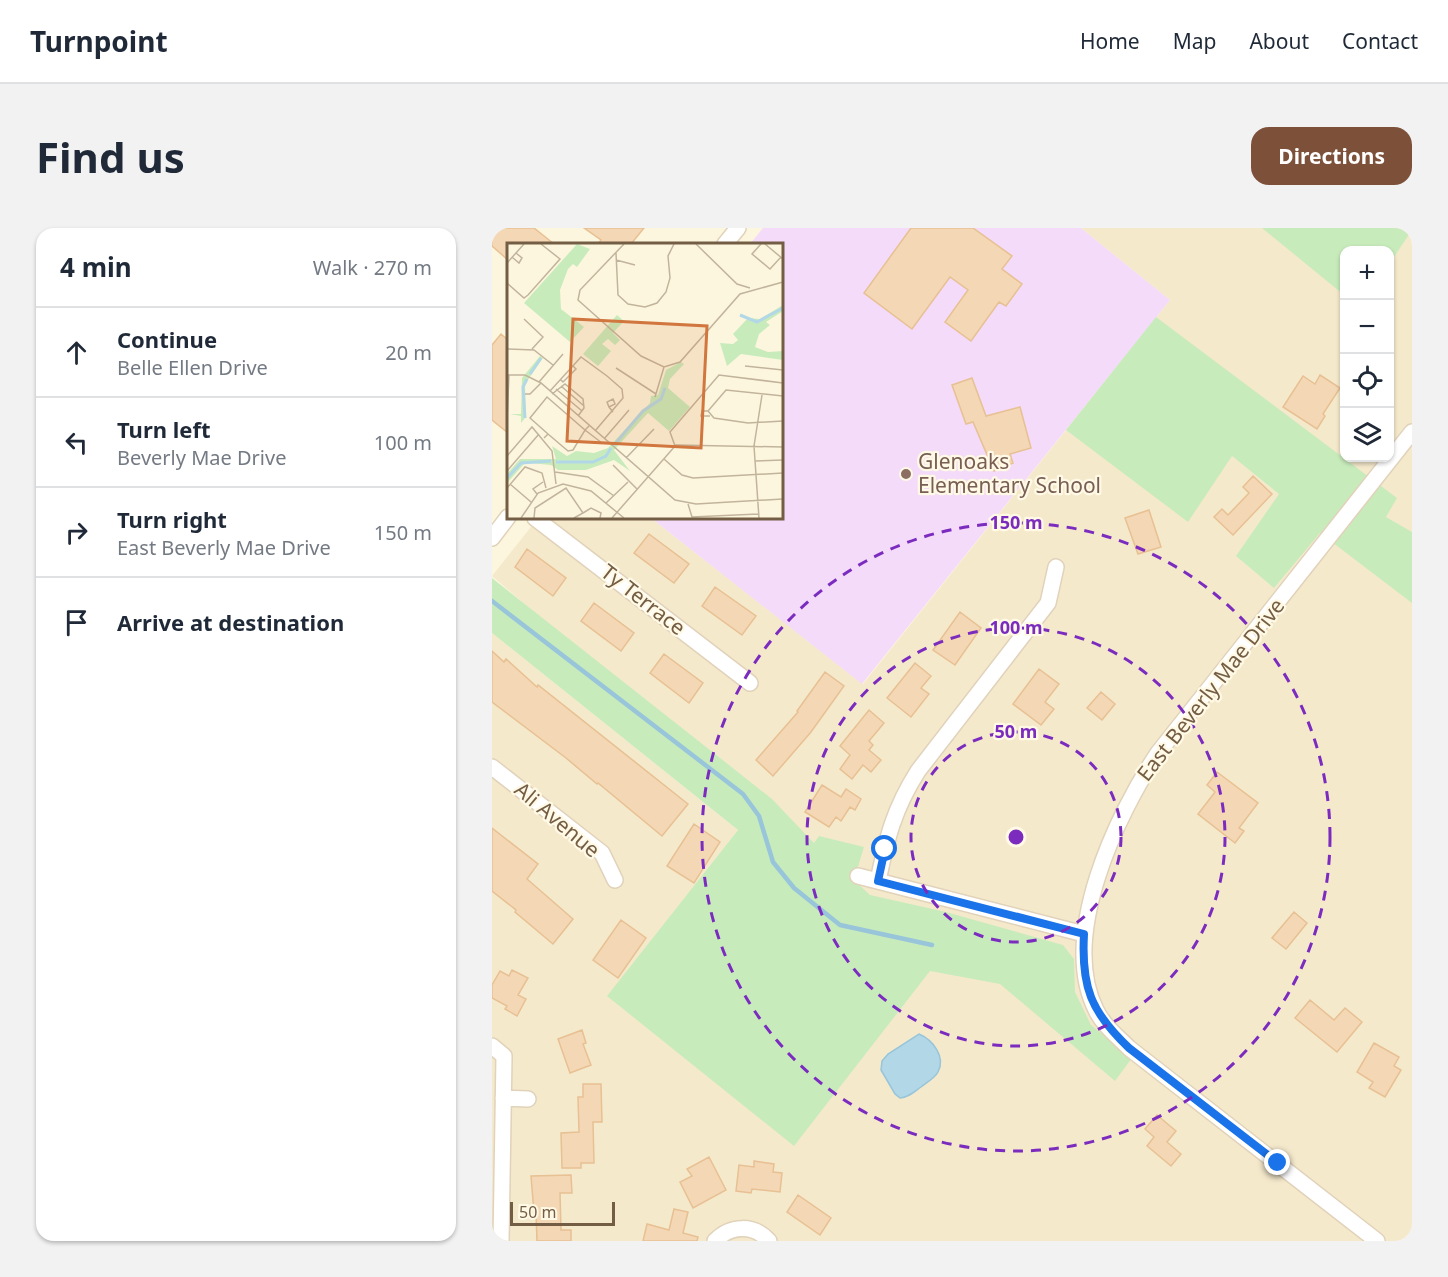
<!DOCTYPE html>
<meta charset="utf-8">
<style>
body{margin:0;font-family:"Noto Sans",sans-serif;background:#f2f2f3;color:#1f2937}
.controls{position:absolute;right:18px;top:18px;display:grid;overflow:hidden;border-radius:12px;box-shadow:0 2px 4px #0004}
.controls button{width:54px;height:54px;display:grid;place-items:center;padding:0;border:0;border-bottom:2px solid #e0e1e3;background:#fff;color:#1f2937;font:30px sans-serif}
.scale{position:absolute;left:18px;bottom:15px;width:105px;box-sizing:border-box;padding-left:6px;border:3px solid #745d45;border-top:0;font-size:16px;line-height:21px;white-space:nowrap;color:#745d45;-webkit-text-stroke:4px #fff9e5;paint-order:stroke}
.stop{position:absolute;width:18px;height:18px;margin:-14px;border:4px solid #1a73e8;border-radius:50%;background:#fff}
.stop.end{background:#1a73e8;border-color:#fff;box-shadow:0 2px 6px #0008}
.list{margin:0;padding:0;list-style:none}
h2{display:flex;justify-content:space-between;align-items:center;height:78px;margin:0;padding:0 24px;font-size:26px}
h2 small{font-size:20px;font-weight:400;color:#747a83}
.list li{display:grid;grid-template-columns:39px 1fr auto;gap:18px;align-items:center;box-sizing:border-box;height:90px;padding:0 24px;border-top:2px solid #e0e1e3}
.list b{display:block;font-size:22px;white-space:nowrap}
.list p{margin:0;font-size:20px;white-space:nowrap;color:#747a83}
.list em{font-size:20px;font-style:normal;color:#747a83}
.icon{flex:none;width:33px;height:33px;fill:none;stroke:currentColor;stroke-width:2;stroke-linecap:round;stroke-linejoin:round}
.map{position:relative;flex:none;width:920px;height:1013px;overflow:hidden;border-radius:18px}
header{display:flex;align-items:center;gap:36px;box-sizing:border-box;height:84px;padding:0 30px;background:#fff;border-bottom:2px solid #e0e1e3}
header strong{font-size:28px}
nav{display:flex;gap:33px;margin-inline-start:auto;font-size:21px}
.intro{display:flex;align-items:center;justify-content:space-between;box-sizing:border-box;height:144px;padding:0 36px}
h1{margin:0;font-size:42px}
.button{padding:15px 27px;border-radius:18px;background:#7d5039;color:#fff;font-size:21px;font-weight:700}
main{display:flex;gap:36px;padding:0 36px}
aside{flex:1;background:#fff;border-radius:18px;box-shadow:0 2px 4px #0004}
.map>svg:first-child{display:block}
</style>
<header>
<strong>Turnpoint</strong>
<nav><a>Home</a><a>Map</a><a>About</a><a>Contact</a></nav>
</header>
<div class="intro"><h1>Find us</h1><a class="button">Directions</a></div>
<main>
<aside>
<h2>4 min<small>Walk · 270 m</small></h2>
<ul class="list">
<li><svg class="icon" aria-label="ahead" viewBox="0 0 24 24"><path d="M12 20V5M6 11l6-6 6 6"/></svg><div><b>Continue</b><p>Belle Ellen Drive</p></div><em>20 m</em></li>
<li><svg class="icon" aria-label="left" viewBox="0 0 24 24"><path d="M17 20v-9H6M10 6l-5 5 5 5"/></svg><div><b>Turn left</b><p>Beverly Mae Drive</p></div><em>100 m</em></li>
<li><svg class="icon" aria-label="right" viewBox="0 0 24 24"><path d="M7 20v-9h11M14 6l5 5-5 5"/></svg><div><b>Turn right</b><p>East Beverly Mae Drive</p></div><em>150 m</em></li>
<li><svg class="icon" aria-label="arrive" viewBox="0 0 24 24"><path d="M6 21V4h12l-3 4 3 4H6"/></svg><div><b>Arrive at destination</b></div></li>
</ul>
</aside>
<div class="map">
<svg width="920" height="1013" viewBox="0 0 920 1013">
<rect width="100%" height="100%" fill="#fdf6de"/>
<!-- residential -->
<path fill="#f5e9cc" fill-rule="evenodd" d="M 589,0 L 920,0 L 920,1013 L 0,1013 L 0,405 L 246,602 L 116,768 L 370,665 L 0,348 L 46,290 L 159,290 L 371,456 L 678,72 ZM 852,22 L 898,22 L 898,230 L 852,230 Z"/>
<!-- education -->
<path fill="#f3dbf9" d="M 271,0 L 589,0 L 678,72 L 370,456 L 159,290 L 290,290 L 290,16 L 258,16 Z"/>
<!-- green -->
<path fill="#c8ebbc" d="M 770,0 L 920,0 L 920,2 L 898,35 L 898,22 L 852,22 L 852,67 Z
M 664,89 L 905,270 L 894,289 L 920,304 L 920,375 L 828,305 L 782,360 L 744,328 L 787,266 L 740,228 L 696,294 L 574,202 Z
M 0,350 L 280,571 L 322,615 L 327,608 L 372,619 L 362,652 L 378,667 L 454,684 L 571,717 L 582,731 L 583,764 L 599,797 L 640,830 L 623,853 L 508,756 L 438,743 L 302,918 L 115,768 L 246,602 L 0,405 Z"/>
<!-- water -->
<path fill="#b2d7e7" stroke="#98c5d9" stroke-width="1.5" d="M 427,806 C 441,812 454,829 446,844 C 443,850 434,855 429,859 C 422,864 417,869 408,870 L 403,866 L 389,842 L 390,833 L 396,826 Z"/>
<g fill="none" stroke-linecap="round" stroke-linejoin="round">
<!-- stream -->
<path stroke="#98c5d9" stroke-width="4.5" d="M 0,373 L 251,566 L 267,588 L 281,634 L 302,660 L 348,697 L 440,717"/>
</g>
<!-- building -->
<path fill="#f4d7b4" stroke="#e7c093" stroke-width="1.5" d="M 0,0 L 42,0 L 62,16 L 16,16 L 16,32 L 0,18 Z
M 92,0 L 152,0 L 139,16 L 106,16 L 109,12 Z
M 419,0 L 481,0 L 520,28 L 510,41 L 530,56 L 514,78 L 507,74 L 479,113 L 453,94 L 476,62 L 458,49 L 420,101 L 372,65 Z
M 9,106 L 16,112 L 16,205 L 0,192 L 0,117 Z
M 828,147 L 848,160 L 831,186 L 833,188 L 825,201 L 791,179 L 811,148 L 823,156 Z
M 480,150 L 494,188 L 528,179 L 539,220 L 518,226 L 521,235 L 502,243 L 481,194 L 474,196 L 460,157 Z
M 761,248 L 780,266 L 741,307 L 722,289 L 730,281 L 736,287 L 757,265 L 751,259 Z
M 657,282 L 669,319 L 646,326 L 633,290 Z
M 157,306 L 197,336 L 182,355 L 142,325 Z
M 35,321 L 74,350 L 61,368 L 23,339 Z
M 223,359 L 264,388 L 250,407 L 210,378 Z
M 102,375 L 142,405 L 129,423 L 89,393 Z
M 468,384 L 489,400 L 463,437 L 441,422 Z
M 0,423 L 12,434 L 14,431 L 45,459 L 46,457 L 196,576 L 170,608 L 106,555 L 105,556 L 74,530 L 0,474 Z
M 172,426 L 211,455 L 197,475 L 158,445 Z
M 423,435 L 439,448 L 429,460 L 437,466 L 419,489 L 395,470 Z
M 547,441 L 567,456 L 553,474 L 562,481 L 549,497 L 521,476 Z
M 333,444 L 352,458 L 319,504 L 281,548 L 264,532 L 306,484 L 305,483 Z
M 609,464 L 623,476 L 610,492 L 595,480 Z
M 377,482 L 392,495 L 377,513 L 381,517 L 377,522 L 389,532 L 379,544 L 371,537 L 360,551 L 348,541 L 358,527 L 348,518 Z
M 725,544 L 766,575 L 747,600 L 752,603 L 743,615 L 706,586 L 723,564 L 715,557 Z
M 330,557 L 349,569 L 354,561 L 369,571 L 363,582 L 358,579 L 349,593 L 344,589 L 337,599 L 313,584 Z
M 202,596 L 228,614 L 202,655 L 175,638 Z
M 0,600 L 46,636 L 35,651 L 81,691 L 61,716 L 23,684 L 24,682 L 0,663 Z
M 802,684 L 815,695 L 794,721 L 780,710 Z
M 129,692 L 154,710 L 126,750 L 101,732 Z
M 20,742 L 36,750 L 26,767 L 34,771 L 25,788 L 13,781 L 15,778 L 0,770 L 0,757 L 8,743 L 17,748 Z
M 818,772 L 842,792 L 853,780 L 870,794 L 845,824 L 803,790 Z
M 90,802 L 94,815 L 91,816 L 99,837 L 78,845 L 66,811 Z
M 882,815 L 907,829 L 902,838 L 909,842 L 893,869 L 877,860 L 881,854 L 865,844 Z
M 91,856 L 109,856 L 110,894 L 101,894 L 102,935 L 89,935 L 89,940 L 70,940 L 69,905 L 87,904 L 86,869 L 91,869 Z
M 665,887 L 684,903 L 675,914 L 689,926 L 679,938 L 655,918 L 662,909 L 653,901 Z
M 217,929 L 234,962 L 201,980 L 188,954 L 200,948 L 195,941 Z
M 262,933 L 282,936 L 281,944 L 290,945 L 288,964 L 260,961 L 259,965 L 244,963 L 247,937 L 262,939 Z
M 79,947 L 80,965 L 68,965 L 69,1002 L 79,1002 L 79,1013 L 45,1013 L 44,985 L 42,985 L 39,948 Z
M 306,967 L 339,990 L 328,1007 L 295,984 Z
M 182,981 L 196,984 L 191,1005 L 206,1009 L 205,1013 L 151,1013 L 155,996 L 177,1002 Z"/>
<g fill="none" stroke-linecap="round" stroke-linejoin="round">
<!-- street casing -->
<g stroke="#e1d2ba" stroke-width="18">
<path id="street" d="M 233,16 L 246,0
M 43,290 L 258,455
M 0,310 L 16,289
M 0,539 L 110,625 L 123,652
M 366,648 L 592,706
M 386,653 C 395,609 402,581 426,543 L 556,375 L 564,339
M 0,818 L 12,828 L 9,1013
M 11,870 L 36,871
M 223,1013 C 238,997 262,996 277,1013
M 885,1013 L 637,820 C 625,808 611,797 604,782 C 567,708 624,588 666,525 L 920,204"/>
</g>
<!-- street -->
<use href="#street" stroke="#fff" stroke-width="15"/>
</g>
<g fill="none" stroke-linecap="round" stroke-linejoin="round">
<!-- route -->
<path stroke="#1a73e8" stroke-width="8" d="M 393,621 L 386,653 L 592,706 C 589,759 599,784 637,820 L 786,935"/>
</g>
<!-- distance rings -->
<g fill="none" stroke="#7b2cbf" stroke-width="3" stroke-dasharray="10 8">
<circle cx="524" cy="609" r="105"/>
<circle cx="524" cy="609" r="209"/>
<circle cx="524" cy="609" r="314"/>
</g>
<!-- markers -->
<circle fill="#8d6e63" stroke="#fff9e5" stroke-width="2" cx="414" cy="246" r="6"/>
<g text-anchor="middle" stroke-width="4.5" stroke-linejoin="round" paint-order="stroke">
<!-- education labels -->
<g font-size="21" fill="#785e54" stroke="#fff9e5" text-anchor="start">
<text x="426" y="241">Glenoaks<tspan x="426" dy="24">Elementary School</tspan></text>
</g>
<!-- street labels -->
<g font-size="21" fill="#745d45" stroke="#fff9e5">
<text transform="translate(151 372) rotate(38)" y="7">Ty Terrace</text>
<text transform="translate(719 462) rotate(-52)" y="7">East Beverly Mae Drive</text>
<text transform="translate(65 592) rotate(40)" y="7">Ali Avenue</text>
</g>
</g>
<!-- overview -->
<g transform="translate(15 15)">
<rect width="276" height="276" fill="#fdf6de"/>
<path d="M 70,1 L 83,6 L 70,24 L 66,21 L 61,26 L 53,47 L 54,66 L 77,84 L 63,99 L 17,60 ZM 276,62 L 276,68 L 259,79 L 263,82 L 252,91 L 248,104 L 261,109 L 276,108 L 276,117 L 234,111 L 220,123 L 213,100 L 226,101 L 231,97 L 226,91 L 241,75 L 253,76 ZM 110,72 L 117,78 L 106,90 L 113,97 L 108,102 L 101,96 L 95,101 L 104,108 L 91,123 L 76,111 ZM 33,113 L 36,115 L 18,141 L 19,174 L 14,180 L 14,173 L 3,171 L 14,171 L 15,135 ZM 174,119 L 177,121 L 163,136 L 161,145 L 183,164 L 162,188 L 141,170 L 107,207 L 123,228 L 107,217 L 79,227 L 51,227 L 44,222 L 23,220 L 17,221 L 0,240 L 0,231 L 13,216 L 49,216 L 45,203 L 60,213 L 69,208 L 87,210 L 101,205 L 143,160 L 144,153 L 151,152 L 159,127 Z" fill="#c8ebbc"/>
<path fill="none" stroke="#b2d7e7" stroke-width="3" d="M 233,72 L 250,79 L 276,65M 23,131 L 34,115M 18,175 L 16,144 L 20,136M 107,202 L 136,168 L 154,156 L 158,145M 49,219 L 86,219 L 99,213 L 104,205M 0,235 L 14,220 L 44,218"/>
<path fill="none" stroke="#c2b49c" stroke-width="1.5" d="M 117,1 L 73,47 L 71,57 L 134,113 L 157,124 L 173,119 L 233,51 L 276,39M 189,1 L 230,41 L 243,45M 254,1 L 245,11 L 263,26 L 274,14M 258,1 L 276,16M 109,10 L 111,52 L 121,61 L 138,64 L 150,60 L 159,49 L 163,35 L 161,13 L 167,1M 5,14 L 12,20 L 15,15 L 9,10M 109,17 L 128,22M 0,20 L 17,1M 0,40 L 17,55 L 21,52 L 53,16 L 34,1M 17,76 L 36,94 L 25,106M 0,106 L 27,107 L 46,122M 276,109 L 276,145M 238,123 L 276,127M 109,125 L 149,151M 0,132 L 18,132 L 34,140 L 168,257 L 189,261 L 276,256M 54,137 L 56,139 L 69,126 L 66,123M 32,139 L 56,111M 54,143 L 77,163M 49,146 L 75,168M 43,148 L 74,114 L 100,133 L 115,146 L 116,155 L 88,188M 18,151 L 23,151 L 34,140M 45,151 L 58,141 L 76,156 L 77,165 L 71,173M 276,153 L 219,147 L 201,168 L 207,175 L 241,180 L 276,178M 148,154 L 157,124M 102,164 L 108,161 L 106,156 L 100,159 L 102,164 L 106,169M 201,168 L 195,168 L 194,173 L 203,173M 0,176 L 2,132M 41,191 L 61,208 L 66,207 L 78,187 L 95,200M 37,195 L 41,191 L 23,175 L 40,154 L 78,187 L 82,183M 97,196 L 122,167M 168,203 L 163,189 L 212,132 L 276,140M 0,213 L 25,184 L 45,208 L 49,241M 119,215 L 147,186M 157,216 L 175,232 L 186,235 L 276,230M 248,218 L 276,217M 106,222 L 130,246M 0,228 L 32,191M 48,229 L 81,234 L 107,253M 3,241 L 24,259M 0,245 L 18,224 L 35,230 L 39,245M 30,251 L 26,246 L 36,239M 99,260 L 121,239M 181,261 L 185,274 L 251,271M 76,270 L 84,265 L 94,270 L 93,275M 14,275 L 31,250 L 56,241 L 84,248 L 117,275M 27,275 L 28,265 L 59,245 L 76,270 L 67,275M 105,275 L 169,202 L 276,204M 252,275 L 247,203 L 255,152"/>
<path fill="#d0763e" fill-opacity="0.15" stroke="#d0763e" stroke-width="3" d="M 66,76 L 200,83 L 194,205 L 60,198 Z"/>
<rect width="276" height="276" fill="none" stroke="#745d45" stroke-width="3"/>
</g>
<circle cx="524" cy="609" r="9" fill="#7b2cbf" stroke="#fff9e5" stroke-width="3"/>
<g font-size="18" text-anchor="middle" font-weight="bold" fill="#7b2cbf" stroke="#fff9e5" stroke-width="4.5" stroke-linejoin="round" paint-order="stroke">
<text x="524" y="301">150 m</text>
<text x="524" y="406">100 m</text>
<text x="524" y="510">50 m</text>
</g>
</svg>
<div class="controls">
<button>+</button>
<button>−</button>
<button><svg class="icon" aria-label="locate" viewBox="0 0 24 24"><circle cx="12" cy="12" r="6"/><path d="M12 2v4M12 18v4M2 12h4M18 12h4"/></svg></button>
<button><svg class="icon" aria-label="layers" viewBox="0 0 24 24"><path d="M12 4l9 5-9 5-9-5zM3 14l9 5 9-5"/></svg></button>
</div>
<div class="scale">50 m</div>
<div class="stop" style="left:393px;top:621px"></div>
<div class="stop end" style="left:786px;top:935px"></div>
</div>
</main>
